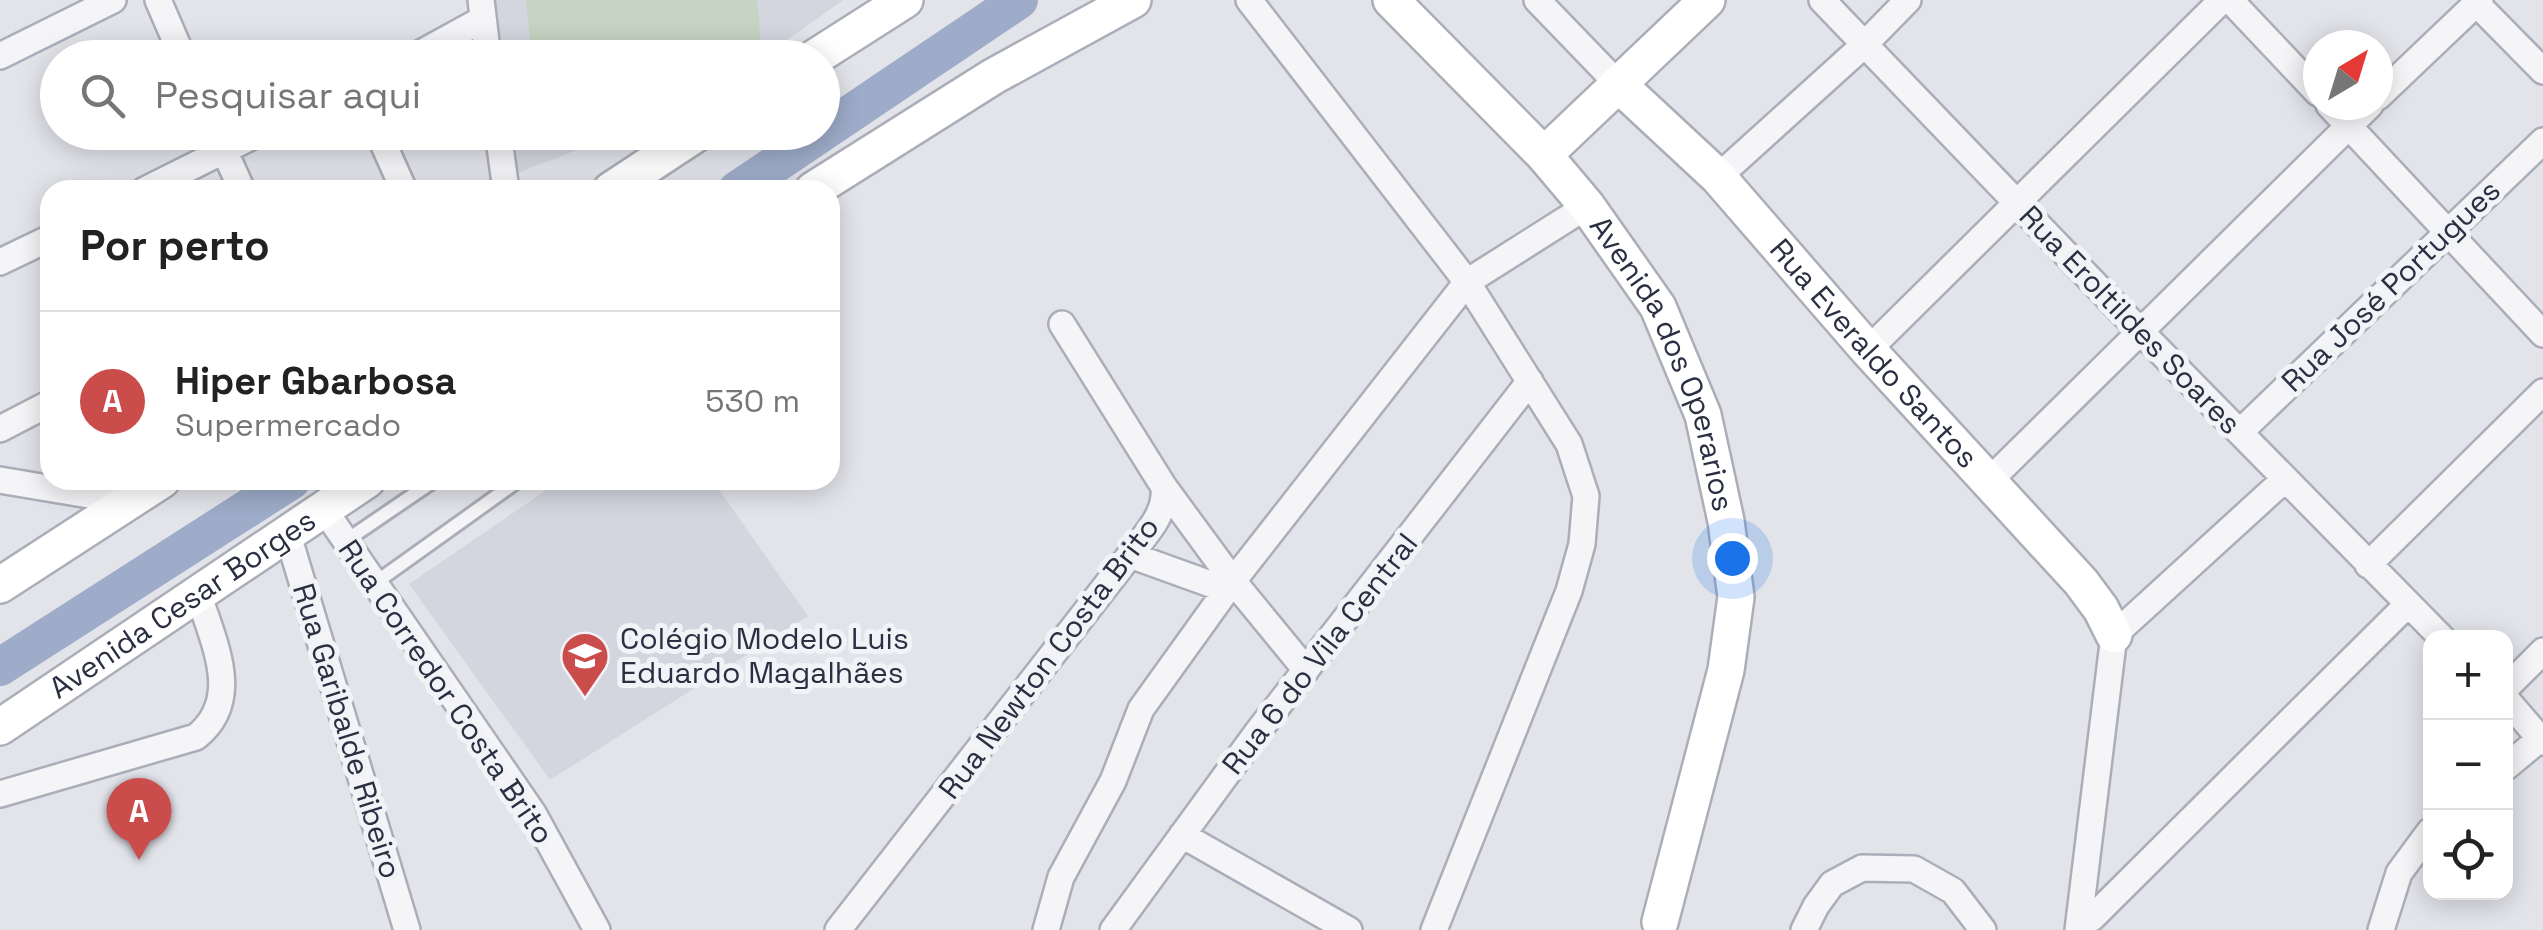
<!DOCTYPE html>
<html lang="pt">
<meta charset="utf-8">
<style>
body{margin:0;font-family:"Space Grotesk",sans-serif;background:#f2f2f2;color:#222}
.controls{position:absolute;right:30px;bottom:30px;display:grid;overflow:hidden;border-radius:20px;box-shadow:0 5px 25px #0003}
.controls button{width:90px;height:90px;display:grid;place-items:center;padding:0;border:0;border-bottom:2px solid #e0e0e0;background:#fff;color:#222;font:50px sans-serif}
.compass{position:absolute;left:2303px;top:30px;width:90px;height:90px;border-radius:50%;background:#fff;box-shadow:0 5px 25px #0003;rotate:38deg}
.you{position:absolute;left:1732px;top:558px;width:35px;height:35px;margin:-25px;border:8px solid #fff;border-radius:50%;background:#1a73e8;box-shadow:0 0 0 15px #1a73e833}
.badge{display:grid;place-items:center;width:65px;height:65px;border-radius:50%;background:#cb4d4b;color:#fff;font-size:32px;font-weight:700}
.pin{position:absolute;translate:-50% -82px;filter:drop-shadow(0 2px 5px #0008)}
.pin::after{content:'';position:absolute;top:52px;width:35px;height:30px;background:inherit;clip-path:polygon(0 0,100% 0,50% 100%)}
.list{margin:0;padding:0;list-style:none}
h2{display:flex;justify-content:space-between;align-items:center;height:130px;margin:0;padding:0 40px;font-size:42px}
h2 small{font-size:32px;font-weight:400;color:#767676}
.list li{display:grid;grid-template-columns:65px 1fr auto;gap:30px;align-items:center;box-sizing:border-box;height:180px;padding:0 40px;border-top:2px solid #e0e0e0}
.list b{display:block;font-size:38px;white-space:nowrap}
.list p{margin:0;font-size:32px;white-space:nowrap;color:#767676}
.list em{font-size:32px;font-style:normal;color:#767676}
.icon{flex:none;width:55px;height:55px;fill:none;stroke:currentColor;stroke-width:2;stroke-linecap:round;stroke-linejoin:round}
.map{position:relative;flex:none;width:2543px;height:930px;overflow:hidden}
.search{position:absolute;background:#fff;box-shadow:0 5px 25px #0003;left:40px;top:40px;width:800px;height:110px;display:flex;align-items:center;gap:25px;box-sizing:border-box;padding:0 35px;border-radius:55px;color:#767676;font-size:38px}
.panel{position:absolute;background:#fff;box-shadow:0 5px 25px #0003;left:40px;top:180px;width:800px;height:310px;border-radius:30px}
.map>svg:first-child{display:block}
</style>
<div class="map">
<svg width="2543" height="930" viewBox="0 0 2543 930">
<rect width="100%" height="100%" fill="#e2e4ea"/>
<!-- built -->
<path fill="#d4d6df" d="M 493,0 L 843,0 L 762,58 L 498,57 Z
M 504,132 L 620,133 L 508,177 Z
M 561,480 L 712,480 L 808,616 L 550,780 L 409,584 Z"/>
<!-- green -->
<path fill="#c5d4c3" d="M 526,0 L 757,0 L 761,44 L 622,57 L 532,57 Z"/>
<g fill="none" stroke-linecap="round" stroke-linejoin="round">
<!-- river -->
<path stroke="#9eacc9" stroke-width="38" d="M 737,190 L 1019,0
M 0,667 L 292,480"/>
<!-- lane casing -->
<g stroke="#abaeb8" stroke-width="18">
<path id="lane" d="M 344,542 L 435,480
M 375,583 L 519,480"/>
</g>
<!-- street casing -->
<g stroke="#abaeb8" stroke-width="30">
<path id="street" d="M 158,0 L 183,58
M 481,0 L 488,58
M 1249,0 L 1467,282 L 1569,444 L 1586,496 L 1582,544 L 1569,591 L 1434,930
M 1537,0 L 1618,84
M 1822,0 L 2139,330 L 2442,638
M 2230,0 L 2318,93
M 2476,3 L 2543,71
M 0,56 L 113,0
M 412,58 L 483,19
M 2378,97 L 2480,0
M 2329,105 L 2543,334
M 216,132 L 242,190
M 378,132 L 404,190
M 498,132 L 506,190
M 1718,177 L 1864,45 L 1908,0
M 145,190 L 261,132
M 0,262 L 50,238
M 1868,350 L 2222,0
M 0,429 L 50,403
M 2240,432 L 2543,141
M 0,480 L 131,502
M 1990,480 L 2370,105
M 1164,487 L 1233,581 L 1306,670
M 323,508 L 533,813 L 597,930
M 287,532 L 407,930
M 1130,555 L 1227,590
M 2368,565 L 2543,392
M 2506,688 L 2543,651
M 2506,699 L 2543,742
M 2506,767 L 2540,739
M 0,794 L 196,737 C 243,700 214,644 199,596
M 1182,835 L 1349,930
M 2092,918 L 2407,605
M 838,930 L 1130,555 C 1145,535 1167,514 1164,487 L 1062,324
M 1046,930 L 1061,877 L 1113,781 L 1141,709 L 1233,581 L 1467,282 L 1587,206
M 1113,930 L 1256,734 L 1530,381
M 1804,930 L 1816,906 L 1832,884 L 1862,868 L 1914,869 L 1953,891 L 1983,930
M 2078,930 L 2114,635 L 2285,479
M 2381,930 L 2399,873 L 2430,831"/>
</g>
<!-- secondary casing -->
<g stroke="#abaeb8" stroke-width="40">
<g id="secondary">
<path id="s1" d="M 1391,0 L 1544,155 L 1587,206 L 1658,307 L 1703,415 L 1726,521 L 1736,597 L 1726,670 L 1660,922"/>
<path d="M 814,58 L 905,0"/>
<path id="s2" d="M 1618,84 L 1718,177 L 1868,350 L 2081,582 L 2101,609 L 2114,635"/>
<path d="M 1544,155 L 1707,0"/>
<path d="M 611,190 L 699,132"/>
<path d="M 813,190 L 994,76 L 1133,0"/>
<path d="M 0,585 L 162,480"/>
<path id="s3" d="M 0,727 L 367,480"/>
</g>
</g>
<!-- lane -->
<use href="#lane" stroke="#f5f5f8" stroke-width="12"/>
<!-- street -->
<use href="#street" stroke="#f5f5f8" stroke-width="25"/>
<!-- secondary -->
<use href="#secondary" stroke="#fff" stroke-width="35"/>
</g>
<!-- icons -->
<defs>
<g id="school-pin" transform="scale(2.5)"><path d="M0 17L-7.5 6A9.5 9.5 0 1 1 7.5 6Z" fill="#cb4d4b" stroke="#f2f3f7"/><path d="M0-5L7-2L0 1L-7-2ZM-4 1L0 2.5L4 1V4Q0 6-4 4Z" fill="#fff"/></g>
</defs>
<g fill-rule="evenodd">
<use href="#school-pin" x="585" y="656"/>
</g>
<g text-anchor="middle" stroke-width="10" stroke-linejoin="round" paint-order="stroke">
<!-- street labels -->
<g font-size="30" fill="#2a2f42" stroke="#f2f3f7">
<text transform="translate(2391 286) rotate(-44)" y="10">Rua José Portugues</text>
<text transform="translate(2130 320) rotate(46)" y="10">Rua Eroltildes Soares</text>
<text dy="10" stroke="none"><textPath href="#s2" startOffset="372">Rua Everaldo Santos</textPath></text>
<text dy="10" stroke="none"><textPath href="#s1" startOffset="462">Avenida dos Operarios</textPath></text>
<text dy="10" stroke="none"><textPath href="#s3" startOffset="220">Avenida Cesar Borges</textPath></text>
<text transform="translate(1320 654) rotate(-52)" y="10">Rua 6 do Vila Central</text>
<text transform="translate(1049 658) rotate(-53)" y="10">Rua Newton Costa Brito</text>
<text transform="translate(446 692) rotate(56)" y="10">Rua Corredor Costa Brito</text>
<text transform="translate(347 731) rotate(73)" y="10">Rua Garibalde Ribeiro</text>
</g>
<!-- poi labels -->
<g font-size="30" fill="#2a2f42" stroke="#f2f3f7" text-anchor="start">
<text x="620" y="649">Colégio Modelo Luis<tspan x="620" dy="34">Eduardo Magalhães</tspan></text>
</g>
</g>
</svg>
<div class="controls">
<button>+</button>
<button>−</button>
<button><svg class="icon" aria-label="locate" viewBox="0 0 24 24"><circle cx="12" cy="12" r="6"/><path d="M12 2v4M12 18v4M2 12h4M18 12h4"/></svg></button>
</div>
<svg class="compass" viewBox="-18 -18 36 36"><path d="M0-13l5 13h-10z" fill="#e53935"/><path d="M0 13l5-13h-10z" fill="#767676"/></svg>
<div class="you"></div>
<div class="pin badge" style="left:139px;top:860px">A</div>
<div class="search"><svg class="icon" aria-label="search" viewBox="0 0 24 24"><circle cx="10" cy="10" r="6"/><path d="M15 15l6 6"/></svg>Pesquisar aqui</div>
<section class="panel">
<h2>Por perto<small></small></h2>
<ul class="list">
<li><span class="badge">A</span><div><b>Hiper Gbarbosa</b><p>Supermercado</p></div><em>530 m</em></li>
</ul>
</section>
</div>
